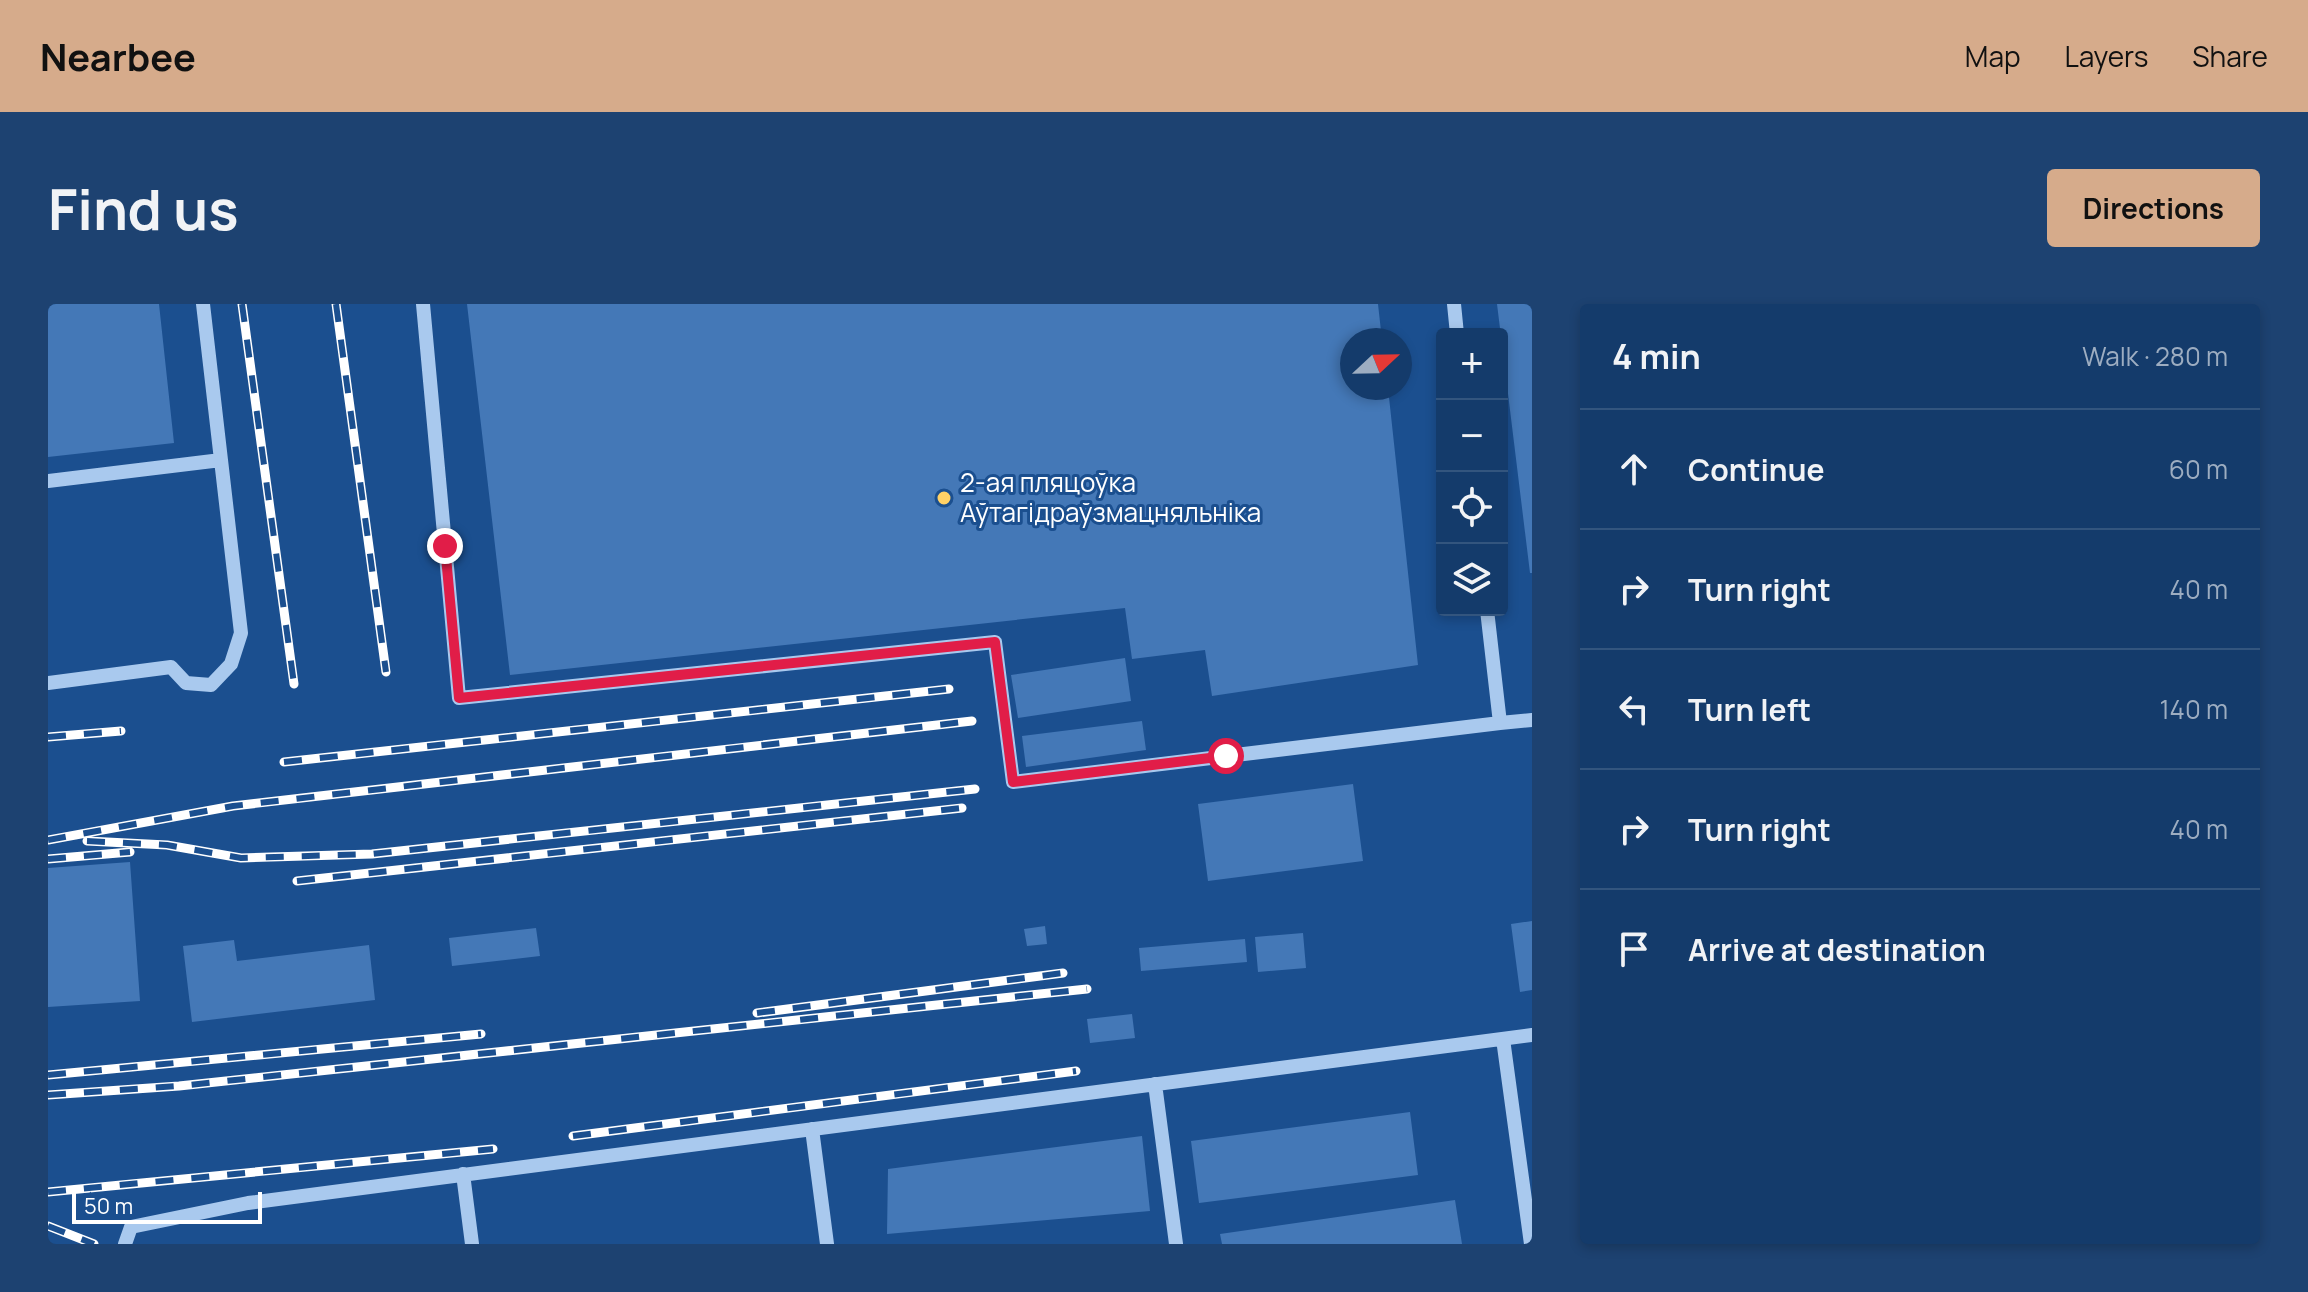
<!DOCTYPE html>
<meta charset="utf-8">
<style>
body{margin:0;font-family:Manrope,sans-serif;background:#1d4271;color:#f1f3f6}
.controls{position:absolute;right:24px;top:24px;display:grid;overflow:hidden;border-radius:8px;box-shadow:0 4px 12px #0003}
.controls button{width:72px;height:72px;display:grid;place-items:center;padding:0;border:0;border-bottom:2px solid #33557e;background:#143b6b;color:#f1f3f6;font:40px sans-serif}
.compass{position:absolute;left:1292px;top:24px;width:72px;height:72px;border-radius:50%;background:#143b6b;box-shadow:0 4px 12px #0003;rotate:68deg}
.scale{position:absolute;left:24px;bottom:20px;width:190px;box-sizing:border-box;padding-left:8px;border:4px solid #fff;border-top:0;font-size:22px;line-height:28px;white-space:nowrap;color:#fff;-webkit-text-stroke:6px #1b4f8f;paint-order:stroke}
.stop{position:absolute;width:24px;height:24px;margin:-18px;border:6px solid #e11d48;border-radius:50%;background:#fff}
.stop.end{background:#e11d48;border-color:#fff;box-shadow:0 2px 8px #0008}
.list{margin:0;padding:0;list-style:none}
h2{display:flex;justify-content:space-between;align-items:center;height:104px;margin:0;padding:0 32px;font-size:34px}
h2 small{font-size:26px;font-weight:400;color:#9dadc1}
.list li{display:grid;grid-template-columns:52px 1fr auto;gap:24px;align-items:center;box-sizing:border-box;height:120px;padding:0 32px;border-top:2px solid #33557e}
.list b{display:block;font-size:30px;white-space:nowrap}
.list em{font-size:26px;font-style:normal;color:#9dadc1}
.icon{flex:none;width:44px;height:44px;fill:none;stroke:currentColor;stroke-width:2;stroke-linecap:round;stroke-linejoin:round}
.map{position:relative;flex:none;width:1484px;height:940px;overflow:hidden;border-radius:8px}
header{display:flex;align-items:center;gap:48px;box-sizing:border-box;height:112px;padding:0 40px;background:#d6ab8b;color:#111}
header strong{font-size:38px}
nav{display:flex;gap:44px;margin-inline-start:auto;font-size:28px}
.intro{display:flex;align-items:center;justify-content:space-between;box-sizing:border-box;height:192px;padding:0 48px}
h1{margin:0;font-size:56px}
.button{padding:20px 36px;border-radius:8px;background:#d6ab8b;color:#111;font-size:28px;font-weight:700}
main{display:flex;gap:48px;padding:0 48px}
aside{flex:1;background:#143b6b;border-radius:8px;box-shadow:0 4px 12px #0003}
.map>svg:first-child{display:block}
</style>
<header>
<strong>Nearbee</strong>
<nav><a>Map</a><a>Layers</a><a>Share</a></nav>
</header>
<div class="intro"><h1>Find us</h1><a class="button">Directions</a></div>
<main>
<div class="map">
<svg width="1484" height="940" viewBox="0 0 1484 940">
<rect width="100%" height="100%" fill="#1b4f8f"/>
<!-- building -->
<path fill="#4478b7" d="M 0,0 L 111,0 L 126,139 L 0,153 Z
M 419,0 L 1330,0 L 1334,36 L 1304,36 L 1304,84 L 1340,84 L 1370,361 L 1164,392 L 1157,346 L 1084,355 L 1077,304 L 462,371 Z
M 1449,0 L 1484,0 L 1484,269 L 1482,269 Z
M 1077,354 L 1083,397 L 970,414 L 963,371 Z
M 1094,417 L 1098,446 L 978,463 L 974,432 Z
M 1305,480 L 1315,557 L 1160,577 L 1150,500 Z
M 82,558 L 92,697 L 0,703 L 0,564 Z
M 1484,617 L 1484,686 L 1472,688 L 1463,620 Z
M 997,622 L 999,640 L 979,642 L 976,625 Z
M 488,624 L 492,652 L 404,662 L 401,634 Z
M 1255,629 L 1258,664 L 1210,668 L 1207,633 Z
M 1197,635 L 1199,658 L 1093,667 L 1091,644 Z
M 186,636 L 189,657 L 321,641 L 327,696 L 144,718 L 135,642 Z
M 1084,710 L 1087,734 L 1042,739 L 1039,715 Z
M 1362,808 L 1370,871 L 1151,899 L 1143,837 Z
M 1094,832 L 1102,907 L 839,930 L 840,865 Z
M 1407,896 L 1414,940 L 1174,940 L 1172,930 Z"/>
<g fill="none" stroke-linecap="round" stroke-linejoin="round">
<!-- minor -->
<path stroke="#a9c9ee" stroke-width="14" d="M 375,0 L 411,394 L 947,338 L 965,478 L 1452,419 L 1439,306
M 1406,0 L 1409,30
M 0,177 L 173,156 L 155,0
M 0,379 L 123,363 L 138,379 L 163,381 L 183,360 L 193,329 L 173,156
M 1452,419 L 1484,416
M 1455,735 L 1483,940
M 1107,780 L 1128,940
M 764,825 L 779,940
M 415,870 L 424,940
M 77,940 L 83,923 L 200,899 L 1484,731"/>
<!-- rail casing -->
<g stroke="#fff" stroke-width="9">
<path id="rail" d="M 194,0 L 246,380
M 288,0 L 338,368
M 0,433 L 73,427
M 236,458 L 901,385
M 0,536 L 185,502 L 924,417
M 39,537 L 119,541 L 193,554 L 324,550 L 927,485
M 0,555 L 82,548
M 249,577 L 914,504
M 709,709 L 1015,669
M 0,771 L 433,730
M 0,791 L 131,782 L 1039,685
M 525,832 L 1028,767
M 0,888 L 445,845
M 0,922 L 46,940"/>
</g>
<!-- rail -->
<use href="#rail" stroke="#1b4f8f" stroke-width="6" stroke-dasharray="18" stroke-linecap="butt"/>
</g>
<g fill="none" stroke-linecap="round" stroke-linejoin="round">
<!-- route -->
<path stroke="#e11d48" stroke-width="10" d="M 397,242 L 411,394 L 947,338 L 965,478 L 1178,452"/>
</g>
<!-- markers -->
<circle fill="#ffd166" stroke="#1b4f8f" stroke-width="3" cx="896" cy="194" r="8"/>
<g text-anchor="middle" stroke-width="6" stroke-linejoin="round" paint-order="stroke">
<!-- poi labels -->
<g font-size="26" fill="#fff" stroke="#1b4f8f" text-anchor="start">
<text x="912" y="188">2-ая пляцоўка<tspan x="912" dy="30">Аўтагідраўзмацняльніка</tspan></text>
</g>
</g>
</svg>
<div class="controls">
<button>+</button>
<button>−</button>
<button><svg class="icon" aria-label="locate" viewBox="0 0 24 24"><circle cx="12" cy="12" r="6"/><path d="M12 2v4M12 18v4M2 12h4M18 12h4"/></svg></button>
<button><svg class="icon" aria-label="layers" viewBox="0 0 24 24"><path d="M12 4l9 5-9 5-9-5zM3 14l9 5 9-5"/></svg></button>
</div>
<svg class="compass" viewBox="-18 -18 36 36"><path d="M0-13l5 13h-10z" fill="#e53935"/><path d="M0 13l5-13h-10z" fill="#9dadc1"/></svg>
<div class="scale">50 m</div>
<div class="stop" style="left:1178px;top:452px"></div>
<div class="stop end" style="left:397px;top:242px"></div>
</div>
<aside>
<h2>4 min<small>Walk · 280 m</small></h2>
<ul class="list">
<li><svg class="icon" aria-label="ahead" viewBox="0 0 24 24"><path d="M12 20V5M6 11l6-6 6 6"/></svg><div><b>Continue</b></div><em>60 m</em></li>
<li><svg class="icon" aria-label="right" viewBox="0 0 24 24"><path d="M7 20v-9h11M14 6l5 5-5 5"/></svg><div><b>Turn right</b></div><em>40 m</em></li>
<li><svg class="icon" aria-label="left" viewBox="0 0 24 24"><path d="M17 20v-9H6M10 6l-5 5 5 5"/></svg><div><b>Turn left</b></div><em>140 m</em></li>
<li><svg class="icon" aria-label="right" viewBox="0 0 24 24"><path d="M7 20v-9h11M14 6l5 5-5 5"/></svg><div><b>Turn right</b></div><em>40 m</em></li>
<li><svg class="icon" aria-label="arrive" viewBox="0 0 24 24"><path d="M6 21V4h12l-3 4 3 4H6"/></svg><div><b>Arrive at destination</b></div></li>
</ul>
</aside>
</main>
